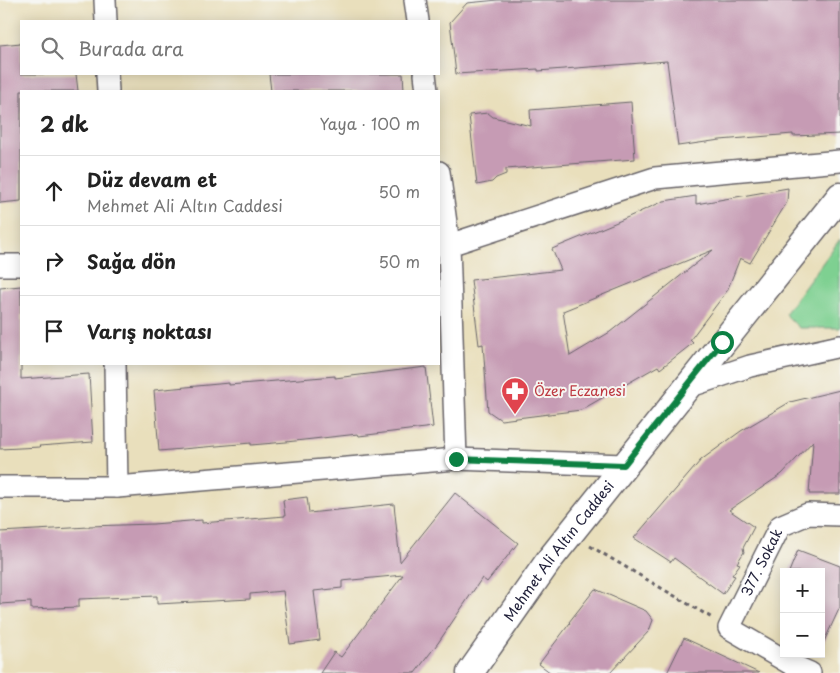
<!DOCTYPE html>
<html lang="tr">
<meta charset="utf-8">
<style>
body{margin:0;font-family:"Playpen Sans",sans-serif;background:#f6f6f6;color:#222}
.controls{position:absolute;right:15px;bottom:15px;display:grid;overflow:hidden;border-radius:0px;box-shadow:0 2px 12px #0003}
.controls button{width:45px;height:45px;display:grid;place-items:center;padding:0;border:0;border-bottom:1px solid #e0e0e0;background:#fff;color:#222;font:25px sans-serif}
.stop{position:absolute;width:15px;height:15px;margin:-11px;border:4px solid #0b8043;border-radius:50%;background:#fff}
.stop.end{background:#0b8043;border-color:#fff;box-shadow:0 1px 5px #0008}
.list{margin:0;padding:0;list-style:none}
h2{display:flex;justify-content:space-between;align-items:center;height:65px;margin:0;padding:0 20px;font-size:21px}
h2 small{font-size:16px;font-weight:400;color:#767676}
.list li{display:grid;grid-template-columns:32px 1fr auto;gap:15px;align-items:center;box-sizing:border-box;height:70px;padding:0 20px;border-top:1px solid #e0e0e0}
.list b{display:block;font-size:19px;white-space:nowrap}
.list p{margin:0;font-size:16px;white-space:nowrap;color:#767676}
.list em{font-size:16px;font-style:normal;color:#767676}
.icon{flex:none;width:28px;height:28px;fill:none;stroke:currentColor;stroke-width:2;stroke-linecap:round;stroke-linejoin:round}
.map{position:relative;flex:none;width:840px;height:673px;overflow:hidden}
.search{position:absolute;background:#fff;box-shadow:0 2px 12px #0003;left:20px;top:20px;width:420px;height:55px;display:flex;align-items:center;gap:12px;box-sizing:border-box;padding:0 18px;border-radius:0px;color:#767676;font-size:19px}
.panel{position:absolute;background:#fff;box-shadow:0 2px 12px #0003;left:20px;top:90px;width:420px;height:275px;border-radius:0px}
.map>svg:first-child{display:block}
</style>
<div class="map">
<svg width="840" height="673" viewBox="0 0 840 673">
<rect width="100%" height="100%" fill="#f6f6f2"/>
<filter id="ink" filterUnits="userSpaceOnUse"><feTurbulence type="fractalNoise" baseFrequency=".02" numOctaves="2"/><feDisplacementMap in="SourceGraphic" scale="10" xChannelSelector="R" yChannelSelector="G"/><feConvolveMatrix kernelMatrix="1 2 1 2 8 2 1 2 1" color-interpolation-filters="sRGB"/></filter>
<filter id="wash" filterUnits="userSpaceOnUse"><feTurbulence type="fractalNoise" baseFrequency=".0096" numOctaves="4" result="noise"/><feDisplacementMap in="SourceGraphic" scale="20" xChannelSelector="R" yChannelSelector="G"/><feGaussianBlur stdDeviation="1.12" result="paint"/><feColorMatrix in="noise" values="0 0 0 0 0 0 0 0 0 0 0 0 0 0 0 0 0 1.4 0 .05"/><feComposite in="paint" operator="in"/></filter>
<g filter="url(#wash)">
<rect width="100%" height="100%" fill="#e9dfbc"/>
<!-- green -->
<path fill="#7ed091" stroke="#507966" d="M 840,239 L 840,328 L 799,328 L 785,314 Z"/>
<g id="blocks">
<!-- building -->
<path fill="#c69bb4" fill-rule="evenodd" d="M 498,0 L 840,0 L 840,134 L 793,136 L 793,134 L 720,140 L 678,146 L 667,61 L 538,71 L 538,69 L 456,74 L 450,22 L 467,3 Z
M 21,43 L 21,74 L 76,74 L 78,91 L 21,91 L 21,201 L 0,203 L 0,45 Z
M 269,74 L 403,74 L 404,91 L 271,91 Z
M 631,102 L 635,159 L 506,169 L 506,174 L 496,178 L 492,182 L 477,185 L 469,115 L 488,113 L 493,117 L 531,126 L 530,110 Z
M 788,188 L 787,202 L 750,263 L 740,258 L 727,291 L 690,340 L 693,343 L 660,369 L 658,366 L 581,410 L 501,420 L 488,411 L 483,344 L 479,345 L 471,280 L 561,270 L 552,249 L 617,222 L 664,201 L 696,196 L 696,204 ZM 713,250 L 610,332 L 570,356 L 563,311 Z
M 21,286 L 21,379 L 89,374 L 93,442 L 39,446 L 40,447 L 0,449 L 0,288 Z
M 426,367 L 433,427 L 359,436 L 358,434 L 286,442 L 251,445 L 251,443 L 159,451 L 154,390 L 229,383 L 229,385 L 335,376 L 335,378 Z
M 840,390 L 840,494 L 809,494 L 813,441 L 782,474 L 729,510 L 754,527 L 743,548 L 744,552 L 737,563 L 740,564 L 732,575 L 735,576 L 723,594 L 674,558 L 671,562 L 634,538 L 701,460 L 741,431 L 790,402 Z
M 455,493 L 518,543 L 487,582 L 482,578 L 438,643 L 415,673 L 320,673 L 334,652 L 341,657 L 403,575 L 342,581 L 342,588 L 314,591 L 320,640 L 290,644 L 283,591 L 250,594 L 250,599 L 157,604 L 157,596 L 79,599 L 79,607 L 31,609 L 31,602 L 0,604 L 0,532 L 89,527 L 89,526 L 153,524 L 202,520 L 202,523 L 285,516 L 283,500 L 307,497 L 309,513 L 394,504 L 400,562 Z
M 798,550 L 840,566 L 840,607 L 821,648 L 821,572 L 789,572 Z
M 595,589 L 646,611 L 653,620 L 649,631 L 610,673 L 551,673 L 539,664 L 570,623 L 569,622 Z
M 684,638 L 759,673 L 667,673 Z"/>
</g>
</g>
<g filter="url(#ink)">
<use href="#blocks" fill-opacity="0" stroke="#686468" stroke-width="1"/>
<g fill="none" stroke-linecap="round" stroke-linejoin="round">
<!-- minor casing -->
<g stroke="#686468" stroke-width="24">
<g id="minor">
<path d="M 105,0 L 106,21"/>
<path d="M 415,0 L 418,21"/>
<path d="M 107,74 L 108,91"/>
<path d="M 425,74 L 427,91"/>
<path d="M 439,172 L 449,245 L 456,459"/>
<path d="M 439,245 L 449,245 L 655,178 L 840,161"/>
<path d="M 0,265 L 21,265"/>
<path d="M 115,364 L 117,487"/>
<path d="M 685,388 L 750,366 L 840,346"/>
<path d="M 0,487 L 117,487 L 456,459 L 624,465"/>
<path id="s1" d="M 810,673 L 796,667 L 729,628 L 780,526 L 808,514 L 840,515"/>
</g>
</g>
<!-- tertiary casing -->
<g stroke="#686468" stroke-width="29">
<g id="tertiary">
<path id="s2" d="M 470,673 L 550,559 L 840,196"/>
</g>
</g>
<!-- path -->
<path stroke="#686468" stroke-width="3" stroke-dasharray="4 4" stroke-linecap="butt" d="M 590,546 L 712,618"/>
<!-- minor -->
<use href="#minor" stroke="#fff" stroke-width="21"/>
<!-- tertiary -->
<use href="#tertiary" stroke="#fff" stroke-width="26"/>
</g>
</g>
<g fill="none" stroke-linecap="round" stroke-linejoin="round" filter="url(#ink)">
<!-- route -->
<path stroke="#0b8043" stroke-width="6" d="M 456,459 L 624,465 L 722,342"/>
</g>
<!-- icons -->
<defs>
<g id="pharmacy-pin" transform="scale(1.4375)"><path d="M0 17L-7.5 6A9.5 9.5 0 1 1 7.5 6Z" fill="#e0444e" stroke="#f6f6f2"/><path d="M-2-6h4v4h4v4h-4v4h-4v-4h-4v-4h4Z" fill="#fff"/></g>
</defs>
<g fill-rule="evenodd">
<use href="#pharmacy-pin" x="515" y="391"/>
</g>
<g text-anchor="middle" stroke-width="4" stroke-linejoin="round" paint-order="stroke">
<!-- health labels -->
<g font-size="14" fill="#be3a42" stroke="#f6f6f2" text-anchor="start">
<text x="534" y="396">Özer Eczanesi</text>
</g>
<!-- street labels -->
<g font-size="14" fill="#22223b" stroke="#f6f6f2">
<text dy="5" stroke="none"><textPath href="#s2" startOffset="151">Mehmet Ali Altın Caddesi</textPath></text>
<text dy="5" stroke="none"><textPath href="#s1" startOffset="166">377. Sokak</textPath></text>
</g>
</g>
</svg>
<div class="controls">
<button>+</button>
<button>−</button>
</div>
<div class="stop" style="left:722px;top:342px"></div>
<div class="stop end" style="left:456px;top:459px"></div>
<div class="search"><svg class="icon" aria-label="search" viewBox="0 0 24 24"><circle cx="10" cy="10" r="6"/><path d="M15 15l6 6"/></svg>Burada ara</div>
<section class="panel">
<h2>2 dk<small>Yaya · 100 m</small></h2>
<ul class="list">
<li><svg class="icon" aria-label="ahead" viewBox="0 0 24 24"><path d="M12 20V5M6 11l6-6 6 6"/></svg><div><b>Düz devam et</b><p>Mehmet Ali Altın Caddesi</p></div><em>50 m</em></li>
<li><svg class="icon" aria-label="right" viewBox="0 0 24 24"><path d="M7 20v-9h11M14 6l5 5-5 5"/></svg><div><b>Sağa dön</b></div><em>50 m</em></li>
<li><svg class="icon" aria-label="arrive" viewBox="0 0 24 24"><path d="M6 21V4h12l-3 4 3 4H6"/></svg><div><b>Varış noktası</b></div></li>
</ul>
</section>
</div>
